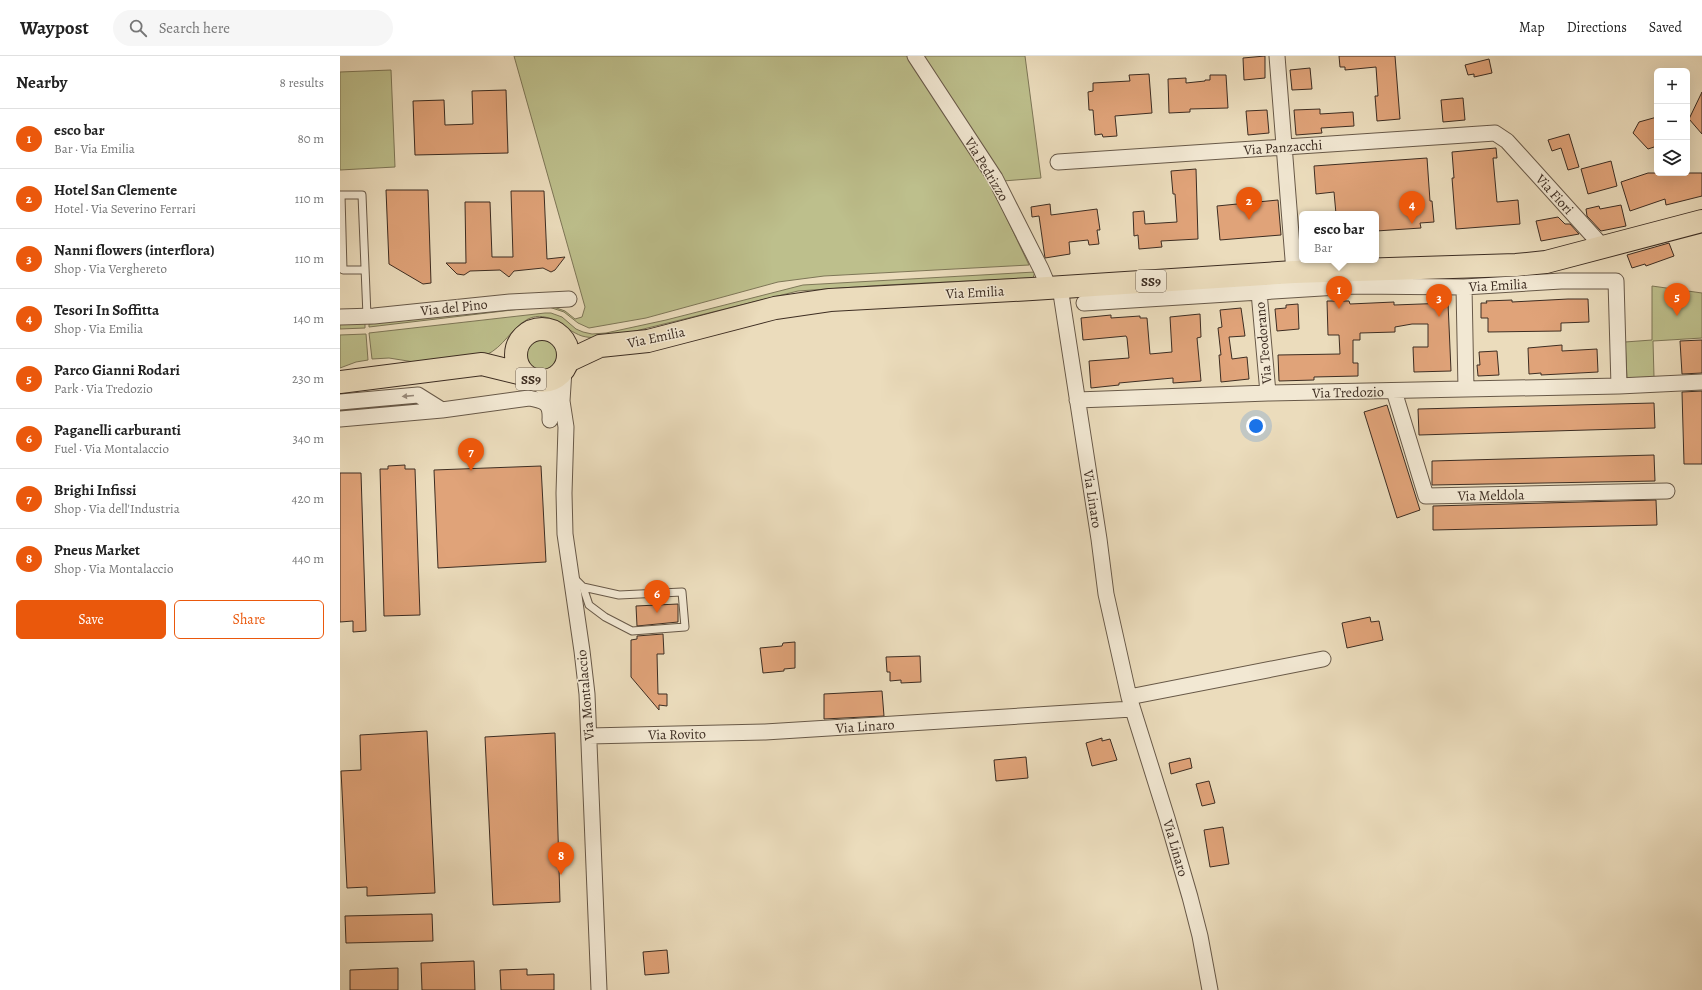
<!DOCTYPE html>
<meta charset="utf-8">
<style>
body{margin:0;font-family:Alegreya,serif;background:#f6f6f6;color:#222}
.controls{position:absolute;right:12px;top:12px;display:grid;overflow:hidden;border-radius:6px;box-shadow:0 4px 16px #0002}
.controls button{width:36px;height:36px;display:grid;place-items:center;padding:0;border:0;border-bottom:1px solid #e0e0e0;background:#fff;color:#222;font:20px sans-serif}
.you{position:absolute;left:916px;top:370px;width:14px;height:14px;margin:-10px;border:3px solid #fff;border-radius:50%;background:#1a73e8;box-shadow:0 0 0 6px #1a73e833}
.badge{display:grid;place-items:center;width:26px;height:26px;border-radius:50%;background:#ea580c;color:#fff;font-size:13px;font-weight:700}
.pin{position:absolute;translate:-50% -33px;filter:drop-shadow(0 1px 2px #0008)}
.pin::after{content:'';position:absolute;top:21px;width:14px;height:12px;background:inherit;clip-path:polygon(0 0,100% 0,50% 100%)}
.popup{position:absolute;left:959px;top:155px;width:80px;height:52px;box-sizing:border-box;display:grid;place-content:center;border-radius:6px;background:#fff;filter:drop-shadow(0 1px 3px #0005);font-size:13px;white-space:nowrap;color:#767676}
.popup b{font-size:15px;color:#222}
.popup::after{content:'';position:absolute;left:50%;top:100%;margin-left:-8px;border:8px solid transparent;border-top-color:#fff}
.list{margin:0;padding:0;list-style:none}
h2{display:flex;justify-content:space-between;align-items:center;height:52px;margin:0;padding:0 16px;font-size:17px}
h2 small{font-size:13px;font-weight:400;color:#767676}
.list li{display:grid;grid-template-columns:26px 1fr auto;gap:12px;align-items:center;box-sizing:border-box;height:60px;padding:0 16px;border-top:1px solid #e0e0e0}
.list b{display:block;font-size:15px;white-space:nowrap}
.list p{margin:0;font-size:13px;white-space:nowrap;color:#767676}
.list em{font-size:13px;font-style:normal;color:#767676}
.actions{display:flex;gap:8px;padding:12px 16px}
.actions a{flex:1;padding:9px 0;border:1px solid #ea580c;border-radius:6px;text-align:center;font-size:14px;color:#ea580c}
.actions .main{background:#ea580c;color:#fff}
.icon{flex:none;width:22px;height:22px;fill:none;stroke:currentColor;stroke-width:2;stroke-linecap:round;stroke-linejoin:round}
.map{position:relative;flex:none;width:1362px;height:934px;overflow:hidden}
header{display:flex;align-items:center;gap:24px;box-sizing:border-box;height:56px;padding:0 20px;background:#fff;border-bottom:1px solid #e0e0e0}
header strong{font-size:19px}
nav{display:flex;gap:22px;margin-inline-start:auto;font-size:14px}
.search{width:280px;height:36px;background:#f6f6f6;display:flex;align-items:center;gap:10px;box-sizing:border-box;padding:0 14px;border-radius:22px;color:#767676;font-size:15px}
main{display:flex}
aside{flex:1;background:#fff}
.map>svg:first-child{display:block}
</style>
<header>
<strong>Waypost</strong>
<div class="search"><svg class="icon" aria-label="search" viewBox="0 0 24 24"><circle cx="10" cy="10" r="6"/><path d="M15 15l6 6"/></svg>Search here</div>
<nav><a>Map</a><a>Directions</a><a>Saved</a></nav>
</header>
<main>
<aside>
<h2>Nearby<small>8 results</small></h2>
<ul class="list">
<li><span class="badge">1</span><div><b>esco bar</b><p>Bar · Via Emilia</p></div><em>80 m</em></li>
<li><span class="badge">2</span><div><b>Hotel San Clemente</b><p>Hotel · Via Severino Ferrari</p></div><em>110 m</em></li>
<li><span class="badge">3</span><div><b>Nanni flowers (interflora)</b><p>Shop · Via Verghereto</p></div><em>110 m</em></li>
<li><span class="badge">4</span><div><b>Tesori In Soffitta</b><p>Shop · Via Emilia</p></div><em>140 m</em></li>
<li><span class="badge">5</span><div><b>Parco Gianni Rodari</b><p>Park · Via Tredozio</p></div><em>230 m</em></li>
<li><span class="badge">6</span><div><b>Paganelli carburanti</b><p>Fuel · Via Montalaccio</p></div><em>340 m</em></li>
<li><span class="badge">7</span><div><b>Brighi Infissi</b><p>Shop · Via dell'Industria</p></div><em>420 m</em></li>
<li><span class="badge">8</span><div><b>Pneus Market</b><p>Shop · Via Montalaccio</p></div><em>440 m</em></li>
</ul>
<div class="actions"><a class="main">Save</a><a>Share</a></div>
</aside>
<div class="map">
<svg width="1362" height="934" viewBox="0 0 1362 934">
<rect width="100%" height="100%" fill="#ebdcbc"/>
<filter id="stains"><feTurbulence type="fractalNoise" baseFrequency=".005" numOctaves="4"/><feColorMatrix values="0 0 0 0 .2 0 0 0 0 .09 0 0 0 0 .02 0 0 0 .5 -.17"/></filter>
<radialGradient id="worn" r=".72"><stop offset=".6" stop-color="#630" stop-opacity="0"/><stop offset="1" stop-color="#630" stop-opacity=".3"/></radialGradient>
<!-- green -->
<path fill="#bdbf8c" stroke="#7d7657" d="M 174,0 L 567,0 L 648,123 L 689,209 L 484,220 L 438,226 L 306,262 L 249,272 L 238,267 L 224,256 L 206,250 L 29,271 L 29,268 L 208,249 L 225,255 L 235,263 L 242,261 L 245,251 Z
M 580,0 L 685,0 L 701,122 L 663,125 Z
M 51,14 L 55,111 L 0,114 L 0,16 Z
M 695,216 L 693,222 L 544,229 L 458,235 L 275,280 C 265,281 252,283 242,280 C 224,274 209,253 188,263 C 171,272 164,291 146,299 L 74,306 L 49,302 L 32,303 L 29,277 L 205,257 L 211,257 L 222,261 L 236,273 L 243,276 L 252,278 L 266,277 L 326,264 L 463,229 Z
M 1312,230 L 1362,237 L 1362,282 L 1313,285 L 1314,321 L 1287,322 L 1285,286 L 1312,284 Z
M 25,267 L 25,272 L 0,273 L 0,268 Z
M 26,278 L 28,304 L 16,306 L 0,312 L 0,279 Z
M181 298a19 19 0 1 1 38 0a19 19 0 1 1-38 0Z"/>
<!-- building -->
<path fill="#e0a379" stroke="#3d2d22" d="M 925,0 L 925,22 L 904,24 L 903,2 Z
M 999,0 L 1055,0 L 1060,63 L 1037,65 L 1035,40 L 1038,40 L 1036,11 L 1005,14 L 1005,11 L 1000,11 Z
M 1149,3 L 1152,17 L 1134,21 L 1134,18 L 1128,19 L 1125,9 Z
M 970,12 L 972,33 L 952,34 L 950,14 Z
M 809,18 L 812,57 L 775,60 L 777,80 L 763,81 L 762,78 L 755,79 L 753,54 L 749,54 L 748,36 L 753,35 L 753,27 L 790,25 L 789,19 Z
M 870,19 L 886,19 L 888,52 L 850,53 L 850,56 L 829,57 L 828,23 L 846,22 L 846,27 L 865,25 L 865,24 L 870,24 Z
M 166,34 L 168,97 L 75,99 L 73,45 L 104,44 L 105,69 L 133,68 L 132,35 Z
M 1362,36 L 1362,78 L 1349,63 Z
M 1123,42 L 1125,64 L 1103,66 L 1101,44 Z
M 980,53 L 980,58 L 1013,56 L 1014,70 L 981,72 L 982,77 L 956,79 L 954,54 Z
M 927,54 L 929,77 L 908,79 L 906,55 Z
M 1317,61 L 1317,90 L 1308,93 L 1293,77 L 1299,66 Z
M 1229,78 L 1239,111 L 1228,114 L 1221,92 L 1212,95 L 1208,84 Z
M 1156,92 L 1157,102 L 1153,102 L 1157,146 L 1178,144 L 1180,168 L 1116,173 L 1112,122 L 1114,122 L 1112,96 Z
M 1087,102 L 1090,145 L 1092,145 L 1094,166 L 1080,167 L 1081,172 L 1036,175 L 1036,158 L 996,158 L 994,136 L 976,138 L 974,110 Z
M 1271,105 L 1277,130 L 1248,138 L 1241,113 Z
M 856,113 L 858,183 L 821,185 L 822,191 L 799,193 L 798,179 L 794,180 L 793,156 L 804,155 L 805,168 L 837,166 L 835,138 L 833,138 L 831,115 Z
M 1308,117 L 1362,117 L 1362,140 L 1326,149 L 1325,143 L 1290,155 L 1281,126 Z
M 46,134 L 88,134 L 91,227 L 83,228 L 49,208 Z
M 171,135 L 204,135 L 207,203 L 225,201 L 215,214 L 211,216 L 203,212 L 174,215 L 169,221 L 160,214 L 130,215 L 124,219 L 117,218 L 106,207 L 126,207 L 125,146 L 150,146 L 152,201 L 173,201 Z
M 938,144 L 941,179 L 880,184 L 877,150 Z
M 710,148 L 711,159 L 757,153 L 760,174 L 757,174 L 759,188 L 749,189 L 748,184 L 729,186 L 730,198 L 705,202 L 699,160 L 692,161 L 691,151 Z
M 1281,149 L 1286,170 L 1261,175 L 1247,160 L 1246,153 L 1259,150 L 1260,153 Z
M 1218,161 L 1225,168 L 1230,168 L 1239,178 L 1201,185 L 1196,165 Z
M 1329,187 L 1334,200 L 1306,210 L 1305,208 L 1292,212 L 1287,199 Z
M 1228,243 L 1248,243 L 1249,266 L 1221,267 L 1221,275 L 1148,276 L 1148,262 L 1141,262 L 1141,247 L 1147,247 L 1146,245 L 1172,244 L 1172,246 Z
M 987,245 L 1009,245 L 1010,248 L 1054,246 L 1054,249 L 1108,247 L 1111,315 L 1074,316 L 1073,291 L 1088,291 L 1088,268 L 1072,268 L 1055,271 L 1055,276 L 1020,277 L 1020,284 L 1013,284 L 1013,307 L 1018,307 L 1018,320 L 974,321 L 974,324 L 939,325 L 938,299 L 1000,298 L 999,279 L 988,279 Z
M 958,248 L 959,273 L 937,275 L 935,253 L 946,252 L 946,249 Z
M 901,252 L 905,280 L 889,281 L 892,303 L 907,301 L 909,323 L 881,326 L 879,299 L 881,299 L 878,272 L 882,271 L 880,254 Z
M 860,258 L 861,281 L 857,282 L 861,325 L 833,327 L 833,322 L 779,327 L 779,329 L 751,332 L 749,305 L 789,302 L 787,282 L 786,280 L 743,284 L 741,262 L 771,259 L 771,262 L 800,260 L 800,262 L 807,262 L 810,298 L 832,296 L 830,261 Z
M 1362,284 L 1362,317 L 1342,318 L 1340,285 Z
M 1222,289 L 1222,295 L 1257,293 L 1258,316 L 1201,319 L 1201,317 L 1189,318 L 1188,292 Z
M 1157,295 L 1159,319 L 1138,320 L 1137,309 L 1140,309 L 1139,296 Z
M 1362,335 L 1362,408 L 1344,408 L 1342,336 Z
M 1314,347 L 1315,372 L 1079,379 L 1078,353 Z
M 1047,349 L 1080,454 L 1057,462 L 1024,356 Z
M 1314,399 L 1315,425 L 1092,429 L 1092,405 Z
M 65,409 L 65,413 L 75,413 L 80,559 L 44,560 L 40,413 L 48,413 L 48,410 Z
M 201,410 L 206,506 L 98,512 L 94,414 Z
M 0,417 L 21,417 L 26,575 L 13,576 L 13,565 L 0,566 Z
M 1316,444 L 1317,469 L 1093,474 L 1093,450 Z
M 338,548 L 338,566 L 297,570 L 296,550 Z
M 1030,561 L 1031,566 L 1039,565 L 1043,584 L 1007,592 L 1002,567 Z
M 323,578 L 324,598 L 317,598 L 318,638 L 327,638 L 327,650 L 319,649 L 319,654 L 291,621 L 291,584 L 297,583 L 297,580 Z
M 455,586 L 455,612 L 444,613 L 444,615 L 423,617 L 420,592 L 442,590 L 443,587 Z
M 580,600 L 581,626 L 561,627 L 561,624 L 550,625 L 550,616 L 547,616 L 546,601 Z
M 542,635 L 544,660 L 484,663 L 484,638 Z
M 87,675 L 95,837 L 27,840 L 27,831 L 7,832 L 1,715 L 21,714 L 20,679 Z
M 215,677 L 220,846 L 153,849 L 145,681 Z
M 762,682 L 762,685 L 770,683 L 777,704 L 752,710 L 746,687 Z
M 686,701 L 688,722 L 656,725 L 654,704 Z
M 850,702 L 852,712 L 831,718 L 829,707 Z
M 869,725 L 875,747 L 862,750 L 856,728 Z
M 883,771 L 889,808 L 870,811 L 864,774 Z
M 92,858 L 93,885 L 6,887 L 5,860 Z
M 327,894 L 329,917 L 305,919 L 303,896 Z
M 134,905 L 135,934 L 82,934 L 81,907 Z
M 58,912 L 58,934 L 10,934 L 10,914 Z
M 187,913 L 187,919 L 214,918 L 214,934 L 161,934 L 160,914 Z"/>
<g fill="none" stroke-linecap="round" stroke-linejoin="round">
<!-- service casing -->
<g stroke="#685948" stroke-width="9">
<path id="service" d="M 24,214 L 3,214 L 1,139 L 22,139 L 27,260
M 234,522 L 243,531 L 249,549 L 265,561 L 292,575 L 345,571 L 342,536 L 279,539 L 243,531"/>
</g>
<!-- minor casing -->
<g stroke="#685948" stroke-width="17">
<path id="minor" d="M 575,0 L 655,122 L 701,213 L 709,232
M 937,0 L 954,216
M 718,106 L 1155,77 L 1167,85 L 1263,191
M 720,231 L 759,483 L 766,538 L 789,641 L 827,762 L 850,841 L 860,880 L 870,934
M 1124,231 L 1126,333
M 919,236 L 928,337
M 744,247 L 1014,230 L 1124,231 L 1221,225 L 1276,225 L 1279,330
M 0,261 L 34,260 L 170,246 L 229,243
M 224,314 L 222,345 L 226,371 L 224,437 L 225,478 L 242,595 L 247,638 L 259,934
M 191,323 L 211,336 L 222,345
M 1054,335 L 1086,440 L 1327,435
M 737,344 L 928,337 L 1279,330 L 1362,326
M 0,346 L 78,339 L 102,354
M 0,363 L 102,354 L 189,342 C 205,345 211,347 210,364
M 789,641 L 983,603
M 249,680 L 425,676 L 792,653"/>
</g>
<!-- primary casing -->
<g stroke="#3d2d22" stroke-width="24">
<path id="primary" d="M176 299a26 26 0 1 1 52 0a26 26 0 1 1-52 0Z
M 228,305 L 260,290 L 308,285 L 435,252 L 490,244 L 692,233 L 954,216 L 1176,209 L 1206,206 L 1362,165
M 0,326 L 142,308 L 183,318"/>
</g>
<!-- service -->
<use href="#service" stroke="#f2e8d3" stroke-width="7"/>
<!-- minor -->
<use href="#minor" stroke="#f2e8d3" stroke-width="15"/>
<!-- primary -->
<use href="#primary" stroke="#ebdcbc" stroke-width="22"/>
</g>
<!-- one-way arrows -->
<defs><path id="oneway-solid" d="M-6-.8H1V-3.2L6.5 0L1 3.2V.8H-6Z"/></defs>
<use fill="#988a7a" href="#oneway-solid" transform="translate(68 340) rotate(175)"/>
<g text-anchor="middle" stroke-width="3" stroke-linejoin="round" paint-order="stroke">
<!-- shield labels -->
<g fill="#f2e8d3" stroke="#736557" stroke-width="1">
<rect x="796" y="214" width="30" height="22" rx="3"/>
<rect x="176" y="312" width="30" height="22" rx="3"/>
</g>
<g font-size="13" font-weight="bold" fill="#3d2d22">
<text x="811" y="230">SS9</text>
<text x="191" y="328">SS9</text>
</g>
<!-- street labels -->
<g font-size="14" fill="#3d2d22" stroke="#f2e8d3">
<text transform="translate(943 91) rotate(-4)" y="5">Via Panzacchi</text>
<text transform="translate(647 113) rotate(59)" y="5">Via Pedrizzo</text>
<text transform="translate(1215 138) rotate(48)" y="5">Via Fiori</text>
<text transform="translate(1158 229) rotate(-3)" y="5">Via Emilia</text>
<text transform="translate(635 236) rotate(-3)" y="5">Via Emilia</text>
<text transform="translate(114 251) rotate(-6)" y="5">Via del Pino</text>
<text transform="translate(316 281) rotate(-12)" y="5">Via Emilia</text>
<text transform="translate(923 287) rotate(-95)" y="5">Via Teodorano</text>
<text transform="translate(1008 336) rotate(-1)" y="5">Via Tredozio</text>
<text transform="translate(1151 439) rotate(-1)" y="5">Via Meldola</text>
<text transform="translate(753 443) rotate(81)" y="5">Via Linaro</text>
<text transform="translate(245 639) rotate(-95)" y="5">Via Montalaccio</text>
<text transform="translate(525 670) rotate(-4)" y="5">Via Linaro</text>
<text transform="translate(337 678) rotate(-1)" y="5">Via Rovito</text>
<text transform="translate(836 792) rotate(74)" y="5">Via Linaro</text>
</g>
</g>
<rect width="100%" height="100%" filter="url(#stains)"/>
<rect width="100%" height="100%" fill="url(#worn)"/>
</svg>
<div class="controls">
<button>+</button>
<button>−</button>
<button><svg class="icon" aria-label="layers" viewBox="0 0 24 24"><path d="M12 4l9 5-9 5-9-5zM3 14l9 5 9-5"/></svg></button>
</div>
<div class="you"></div>
<div class="pin badge" style="left:999px;top:253px">1</div>
<div class="popup"><b>esco bar</b>Bar</div>
<div class="pin badge" style="left:909px;top:164px">2</div>
<div class="pin badge" style="left:1099px;top:261px">3</div>
<div class="pin badge" style="left:1072px;top:168px">4</div>
<div class="pin badge" style="left:1337px;top:260px">5</div>
<div class="pin badge" style="left:317px;top:557px">6</div>
<div class="pin badge" style="left:131px;top:415px">7</div>
<div class="pin badge" style="left:221px;top:819px">8</div>
</div>
</main>
